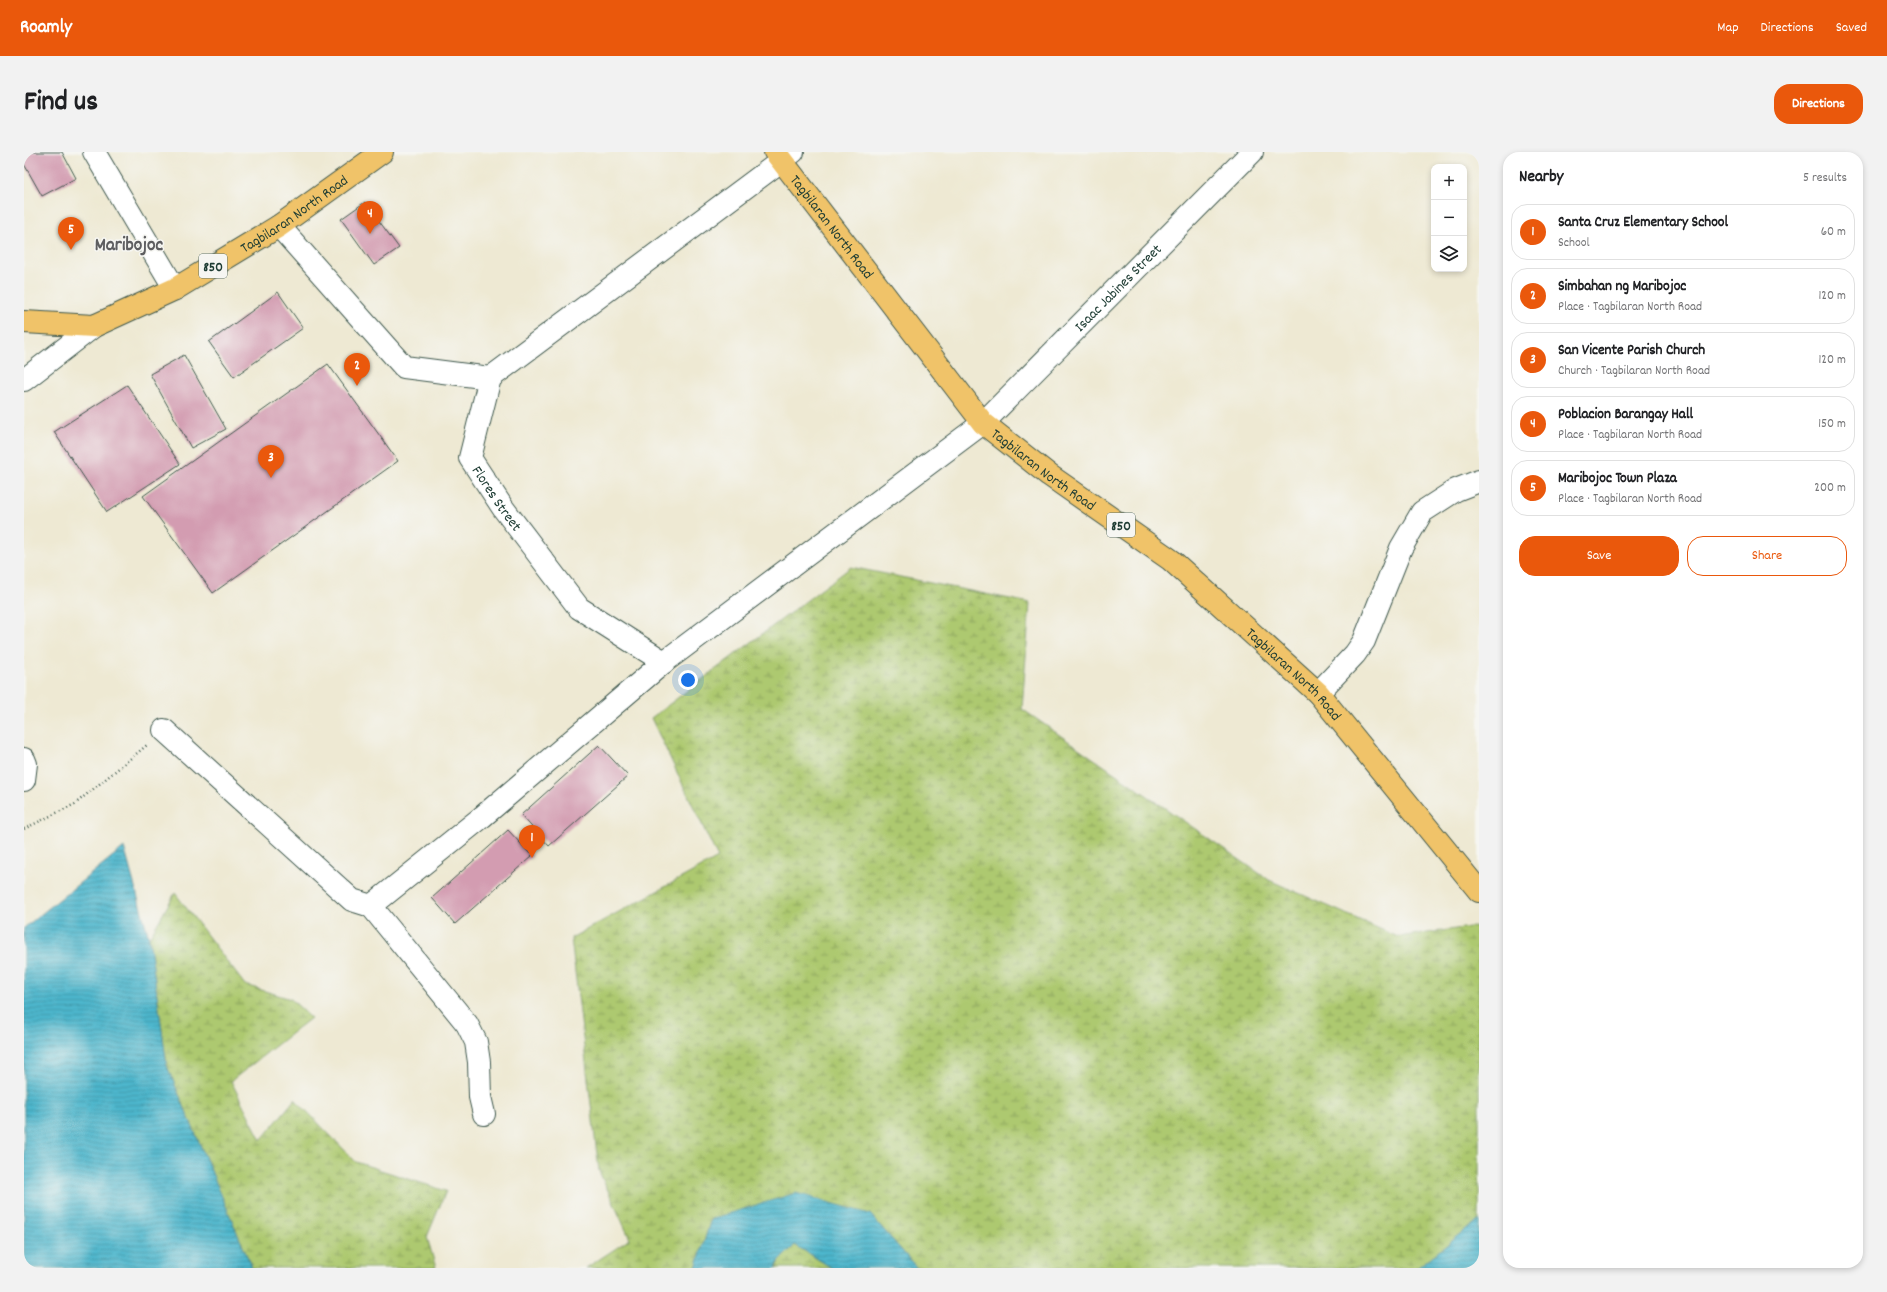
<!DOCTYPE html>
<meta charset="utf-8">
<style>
body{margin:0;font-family:Dekko,sans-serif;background:#f2f2f2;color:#202124}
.controls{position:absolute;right:12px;top:12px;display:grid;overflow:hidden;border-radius:8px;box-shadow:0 2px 6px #0003}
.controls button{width:36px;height:36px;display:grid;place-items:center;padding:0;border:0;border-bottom:1px solid #e0e0e0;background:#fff;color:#202124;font:20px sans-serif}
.you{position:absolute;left:664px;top:528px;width:14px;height:14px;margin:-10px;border:3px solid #fff;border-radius:50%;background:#1a73e8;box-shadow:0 0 0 6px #1a73e833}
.badge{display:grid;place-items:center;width:26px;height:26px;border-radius:50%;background:#ea580c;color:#fff;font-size:13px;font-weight:700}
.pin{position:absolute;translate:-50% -33px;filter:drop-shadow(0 1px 2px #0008)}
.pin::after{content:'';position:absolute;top:21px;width:14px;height:12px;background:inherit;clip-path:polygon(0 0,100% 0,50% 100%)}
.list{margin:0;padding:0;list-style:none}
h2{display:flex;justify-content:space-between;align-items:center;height:52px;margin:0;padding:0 16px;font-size:17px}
h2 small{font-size:13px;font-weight:400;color:#757577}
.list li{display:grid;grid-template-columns:26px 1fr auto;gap:12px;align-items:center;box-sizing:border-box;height:56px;margin:0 8px 8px;padding:0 8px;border:1px solid #e0e0e0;border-radius:16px}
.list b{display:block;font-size:15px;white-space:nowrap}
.list p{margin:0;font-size:13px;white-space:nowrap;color:#757577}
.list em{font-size:13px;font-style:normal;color:#757577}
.actions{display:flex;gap:8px;padding:12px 16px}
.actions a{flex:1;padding:9px 0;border:1px solid #ea580c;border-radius:16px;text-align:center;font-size:14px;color:#ea580c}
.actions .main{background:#ea580c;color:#fff}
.icon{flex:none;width:22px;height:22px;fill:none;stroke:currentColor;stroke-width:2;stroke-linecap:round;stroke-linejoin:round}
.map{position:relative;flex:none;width:1455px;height:1116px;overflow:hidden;border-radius:16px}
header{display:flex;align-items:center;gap:24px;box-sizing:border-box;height:56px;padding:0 20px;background:#ea580c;color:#fff}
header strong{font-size:19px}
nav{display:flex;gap:22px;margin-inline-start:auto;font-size:14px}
.intro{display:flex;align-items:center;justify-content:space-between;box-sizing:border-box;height:96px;padding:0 24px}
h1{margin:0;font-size:28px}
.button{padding:10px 18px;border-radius:16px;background:#ea580c;color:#fff;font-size:14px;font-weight:700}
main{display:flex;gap:24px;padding:0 24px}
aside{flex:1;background:#fff;border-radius:16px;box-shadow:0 2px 6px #0003}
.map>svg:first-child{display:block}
</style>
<header>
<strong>Roamly</strong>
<nav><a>Map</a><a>Directions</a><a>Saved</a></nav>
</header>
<div class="intro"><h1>Find us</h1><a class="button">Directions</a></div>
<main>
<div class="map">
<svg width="1455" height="1116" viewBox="0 0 1455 1116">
<defs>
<pattern id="wetland-marsh" width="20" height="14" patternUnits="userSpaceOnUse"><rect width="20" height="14" fill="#adc970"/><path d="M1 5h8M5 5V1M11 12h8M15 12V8" fill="none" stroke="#8ca45d"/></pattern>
<pattern id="water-rules" width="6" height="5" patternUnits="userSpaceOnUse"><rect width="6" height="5" fill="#4eb6cc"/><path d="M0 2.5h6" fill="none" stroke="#4095a6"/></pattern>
</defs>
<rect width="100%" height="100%" fill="#f6f6f2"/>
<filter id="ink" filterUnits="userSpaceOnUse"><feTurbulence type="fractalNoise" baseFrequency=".025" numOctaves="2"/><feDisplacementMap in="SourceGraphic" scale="8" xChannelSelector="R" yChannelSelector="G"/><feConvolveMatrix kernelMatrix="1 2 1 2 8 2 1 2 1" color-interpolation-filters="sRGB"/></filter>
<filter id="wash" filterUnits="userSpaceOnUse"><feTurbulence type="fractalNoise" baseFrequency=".012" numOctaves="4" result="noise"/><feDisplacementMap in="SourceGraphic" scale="16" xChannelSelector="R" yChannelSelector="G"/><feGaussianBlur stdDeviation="0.9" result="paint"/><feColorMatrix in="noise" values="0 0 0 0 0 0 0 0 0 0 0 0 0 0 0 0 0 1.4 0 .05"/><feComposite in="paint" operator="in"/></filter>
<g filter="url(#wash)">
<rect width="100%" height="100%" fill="#eee9d3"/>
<!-- wetland -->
<path fill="url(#wetland-marsh)" stroke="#668352" d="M 827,415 L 1006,451 L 998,557 L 1245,728 L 1374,785 L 1453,774 L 1455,776 L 1455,1068 L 1393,1116 L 893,1116 L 846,1062 L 687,1067 L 672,1116 L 562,1116 L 606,1087 L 575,1019 L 547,786 L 694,706 L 627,566 Z
M 151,741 L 221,833 L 267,847 L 287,866 L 207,929 L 237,988 L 271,947 L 332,1010 L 422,1039 L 403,1085 L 412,1116 L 228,1116 L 143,914 L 125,786 Z
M 771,1093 L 808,1116 L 753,1116 L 754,1110 Z"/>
<!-- water -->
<path fill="url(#water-rules)" stroke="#367a80" d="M 100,695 L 125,786 L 143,914 L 228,1116 L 0,1116 L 0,776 Z
M 772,1041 L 846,1062 L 893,1116 L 808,1116 L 771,1093 L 754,1110 L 752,1116 L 672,1116 L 687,1067 Z
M 1455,1068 L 1455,1116 L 1393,1116 Z"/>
<g id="blocks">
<!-- building -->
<path fill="#d39cb1" d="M 0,0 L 38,0 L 52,26 L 18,44 L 0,12 Z
M 341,50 L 375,96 L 350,113 L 317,67 Z
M 254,140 L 279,176 L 210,225 L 185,190 Z
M 160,203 L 202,277 L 167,296 L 126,222 Z
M 304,212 L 374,309 L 189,441 L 119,344 Z
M 103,233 L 156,312 L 83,360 L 30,280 Z
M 575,593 L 604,624 L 525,694 L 497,663 Z
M 484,678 L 508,704 L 431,772 L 408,746 Z"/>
</g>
</g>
<g filter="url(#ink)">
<use href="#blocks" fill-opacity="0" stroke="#3e574c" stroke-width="1"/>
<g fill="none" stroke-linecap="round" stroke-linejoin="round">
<!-- minor casing -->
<g stroke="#3e574c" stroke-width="24">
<g id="minor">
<path d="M 70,0 L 151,137"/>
<path id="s1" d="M 255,74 L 380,215 L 466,226 L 446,306 L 479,356 L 555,456 L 640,510"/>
<path d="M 466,226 L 769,0"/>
<path d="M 0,228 L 70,174"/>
<path d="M 1294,541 L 1331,502 L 1340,489 L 1377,396 L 1398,360 L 1432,338 L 1455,329"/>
<path d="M 140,578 L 328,748 L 347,754 L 443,872 L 452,890 L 455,910 L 456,945 L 460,962"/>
<path d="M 0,607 L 2,612 L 0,628"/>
<path id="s2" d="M 347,754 L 458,665 L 640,510 L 959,271 L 1228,0"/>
</g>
</g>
<!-- major casing -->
<g stroke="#3e574c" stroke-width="24">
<g id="major">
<path id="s3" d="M 751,0 L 959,271 L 1025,323 L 1147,408 L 1294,541 L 1455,739"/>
<path id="s4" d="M 0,170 L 70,174 L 151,137 L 255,74 L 358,0"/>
</g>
</g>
<!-- path -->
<path stroke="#3e574c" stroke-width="2.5" stroke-dasharray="1 3" stroke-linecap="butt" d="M 0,677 L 51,652 L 123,593"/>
<!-- minor -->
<use href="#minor" stroke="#fff" stroke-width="22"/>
<!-- major -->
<use href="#major" stroke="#f0c369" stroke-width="22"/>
</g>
</g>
<g text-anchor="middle" stroke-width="3" stroke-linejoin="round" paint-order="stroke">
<!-- shield labels -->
<g fill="#f6f6f2" stroke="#60746d" stroke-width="1">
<rect x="175" y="102" width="28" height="24" rx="3"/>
<rect x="1083" y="361" width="28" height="24" rx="3"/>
</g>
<g font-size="14" font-weight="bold" fill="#1f3d34">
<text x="189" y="119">850</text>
<text x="1097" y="378">850</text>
</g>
<!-- street labels -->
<g font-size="15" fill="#1f3d34" stroke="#f6f6f2">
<text dy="5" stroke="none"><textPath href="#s4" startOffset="300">Tagbilaran North Road</textPath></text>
<text dy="5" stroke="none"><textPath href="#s3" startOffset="94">Tagbilaran North Road</textPath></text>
<text dy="5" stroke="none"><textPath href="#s2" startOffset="971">Isaac Jabines Street</textPath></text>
<text dy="5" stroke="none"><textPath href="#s3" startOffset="418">Tagbilaran North Road</textPath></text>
<text dy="5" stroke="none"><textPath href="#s1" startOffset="406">Flores Street</textPath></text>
<text dy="5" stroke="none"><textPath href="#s3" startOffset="742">Tagbilaran North Road</textPath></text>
</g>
<!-- district labels -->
<g font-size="19" font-weight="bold" fill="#5e5e60" stroke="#f6f6f2">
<text x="105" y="98">Maribojoc</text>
</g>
</g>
</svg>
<div class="controls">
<button>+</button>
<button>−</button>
<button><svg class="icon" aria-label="layers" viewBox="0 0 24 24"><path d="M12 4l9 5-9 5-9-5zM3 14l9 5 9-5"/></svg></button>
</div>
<div class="you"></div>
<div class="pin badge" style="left:508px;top:706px">1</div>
<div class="pin badge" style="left:333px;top:234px">2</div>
<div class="pin badge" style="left:247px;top:326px">3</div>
<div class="pin badge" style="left:346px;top:82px">4</div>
<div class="pin badge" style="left:47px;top:98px">5</div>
</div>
<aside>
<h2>Nearby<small>5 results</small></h2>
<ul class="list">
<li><span class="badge">1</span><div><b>Santa Cruz Elementary School</b><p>School</p></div><em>60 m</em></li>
<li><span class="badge">2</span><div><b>Simbahan ng Maribojoc</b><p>Place · Tagbilaran North Road</p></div><em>120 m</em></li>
<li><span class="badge">3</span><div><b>San Vicente Parish Church</b><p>Church · Tagbilaran North Road</p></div><em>120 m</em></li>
<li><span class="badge">4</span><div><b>Poblacion Barangay Hall</b><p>Place · Tagbilaran North Road</p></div><em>150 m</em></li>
<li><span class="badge">5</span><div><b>Maribojoc Town Plaza</b><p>Place · Tagbilaran North Road</p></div><em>200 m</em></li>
</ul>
<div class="actions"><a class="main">Save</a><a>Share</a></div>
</aside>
</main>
